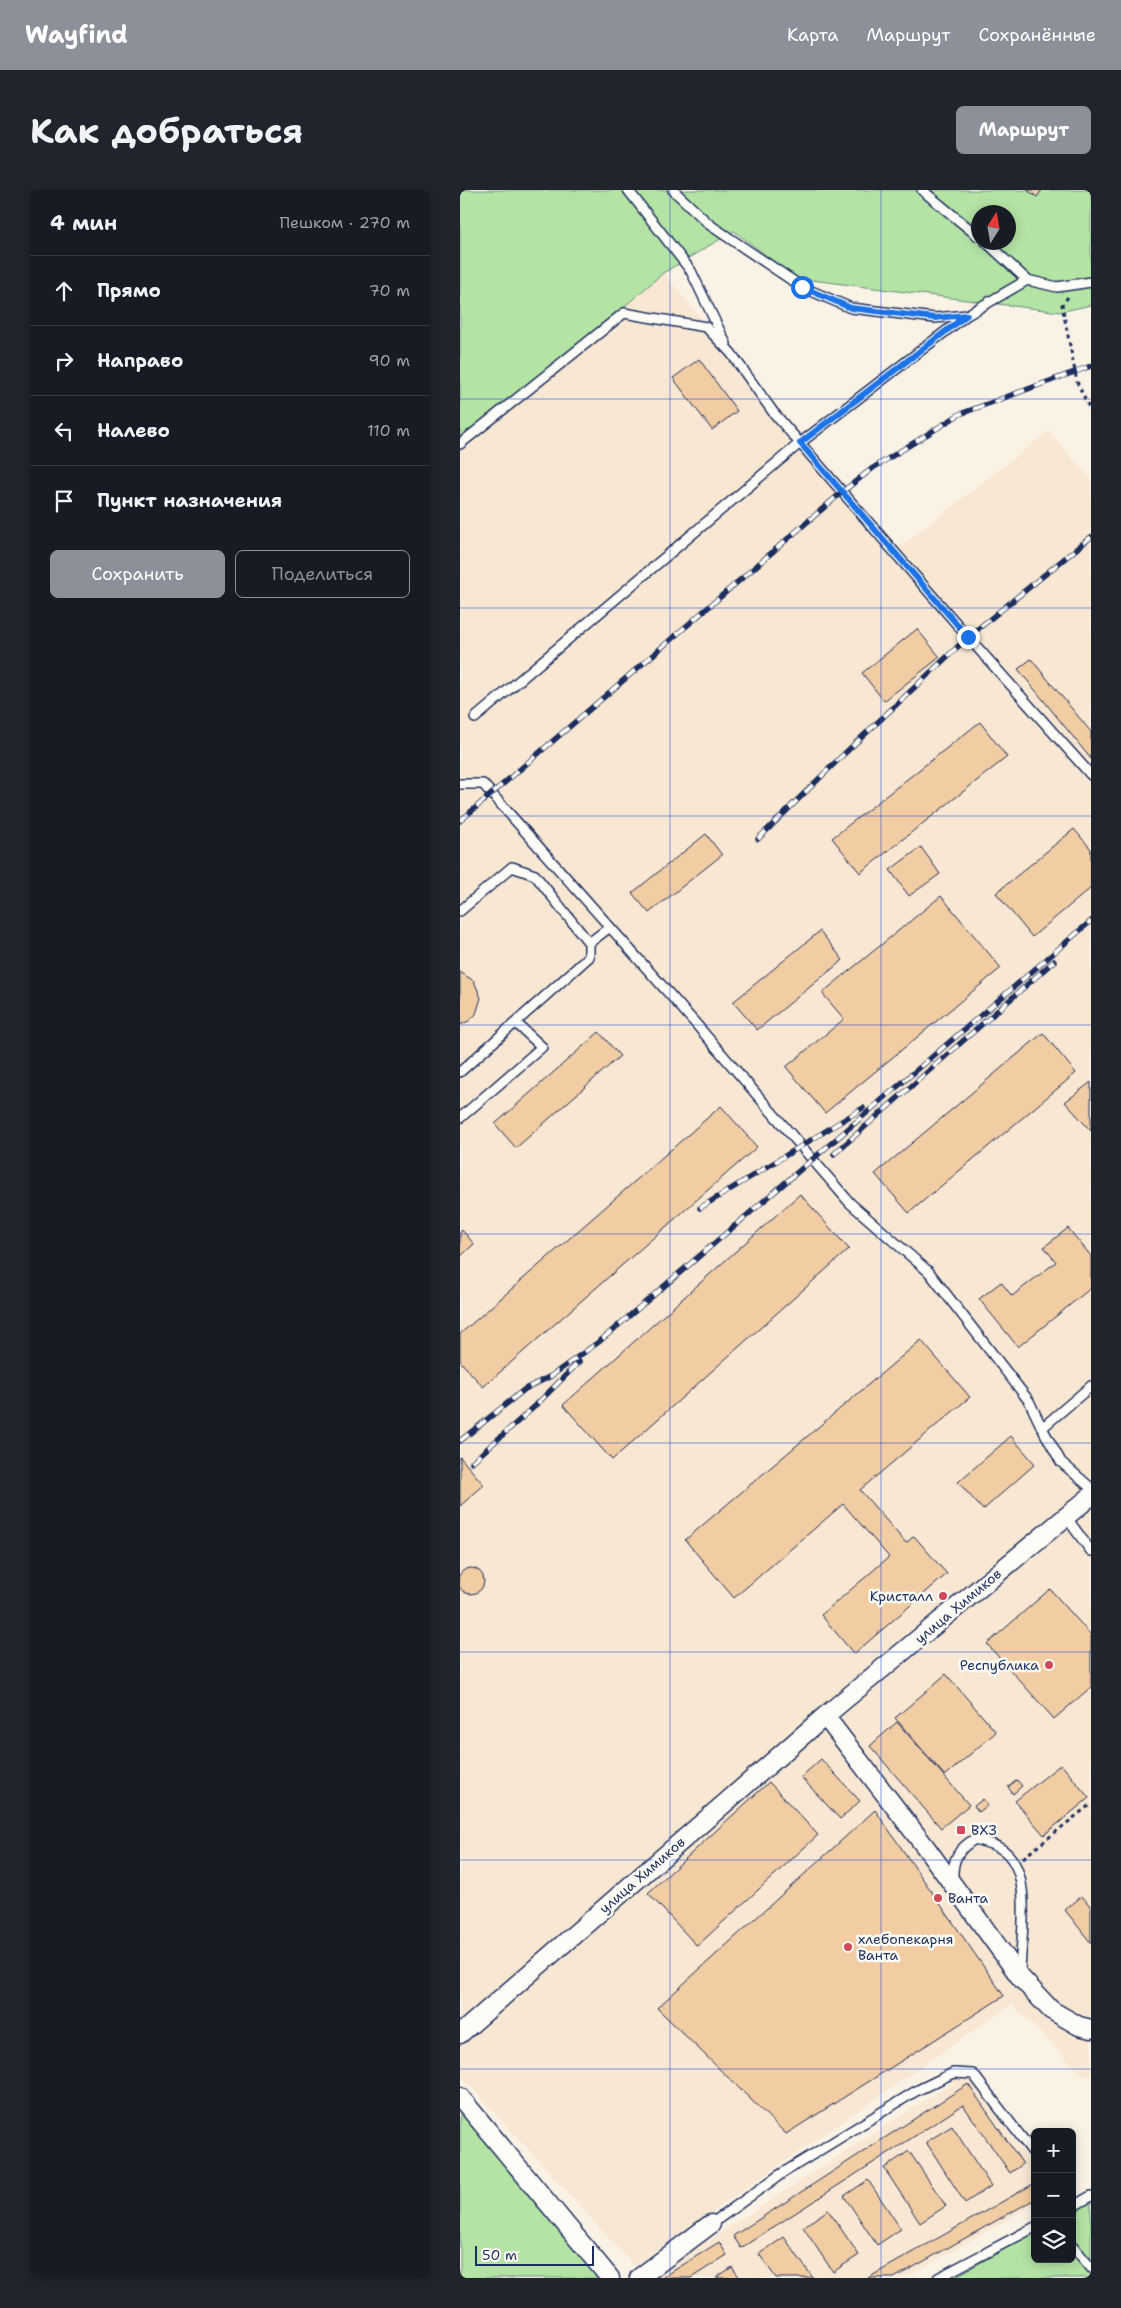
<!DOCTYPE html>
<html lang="ru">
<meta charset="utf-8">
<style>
body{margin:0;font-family:"Shantell Sans",sans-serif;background:#20242c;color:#f1f3f6}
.controls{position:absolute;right:15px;bottom:15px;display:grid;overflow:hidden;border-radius:8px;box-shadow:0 2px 12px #0003}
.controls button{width:45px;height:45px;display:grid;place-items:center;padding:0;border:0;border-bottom:1px solid #363941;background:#171b24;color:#f1f3f6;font:25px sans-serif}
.compass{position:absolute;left:511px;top:15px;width:45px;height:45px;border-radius:50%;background:#171b24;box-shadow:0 2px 12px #0003;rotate:11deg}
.scale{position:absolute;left:15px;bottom:12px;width:119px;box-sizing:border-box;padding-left:5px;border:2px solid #1b2f5e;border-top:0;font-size:14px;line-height:18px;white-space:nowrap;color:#1b2f5e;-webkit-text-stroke:4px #fdfcf7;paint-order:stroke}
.stop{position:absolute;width:15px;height:15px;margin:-11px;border:4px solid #1a73e8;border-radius:50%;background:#fff}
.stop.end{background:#1a73e8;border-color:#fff;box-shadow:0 1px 5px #0008}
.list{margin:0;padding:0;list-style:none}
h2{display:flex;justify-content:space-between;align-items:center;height:65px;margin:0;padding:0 20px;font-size:21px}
h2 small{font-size:16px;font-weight:400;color:#9ea1a6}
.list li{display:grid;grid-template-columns:32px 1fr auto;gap:15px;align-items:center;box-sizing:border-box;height:70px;padding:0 20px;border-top:1px solid #363941}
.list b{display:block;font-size:19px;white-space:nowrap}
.list em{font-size:16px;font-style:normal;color:#9ea1a6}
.actions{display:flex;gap:10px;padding:15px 20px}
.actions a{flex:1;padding:11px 0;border:1px solid #8c9099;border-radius:8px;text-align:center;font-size:18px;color:#8c9099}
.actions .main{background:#8c9099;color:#fff}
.icon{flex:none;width:28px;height:28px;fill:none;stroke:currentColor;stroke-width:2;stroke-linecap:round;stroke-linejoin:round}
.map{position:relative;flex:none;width:631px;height:2088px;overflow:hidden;border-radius:8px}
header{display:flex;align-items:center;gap:30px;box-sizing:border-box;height:70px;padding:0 25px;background:#8c9099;color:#fff}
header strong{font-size:24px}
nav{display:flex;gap:28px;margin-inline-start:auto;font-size:18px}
.intro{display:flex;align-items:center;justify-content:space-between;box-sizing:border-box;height:120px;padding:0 30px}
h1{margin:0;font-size:35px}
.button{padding:12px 22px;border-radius:8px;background:#8c9099;color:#fff;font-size:18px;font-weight:700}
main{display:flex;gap:30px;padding:0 30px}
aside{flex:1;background:#171b24;border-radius:8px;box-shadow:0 2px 12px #0003}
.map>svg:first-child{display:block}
</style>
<header>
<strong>Wayfind</strong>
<nav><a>Карта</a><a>Маршрут</a><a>Сохранённые</a></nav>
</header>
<div class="intro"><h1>Как добраться</h1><a class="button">Маршрут</a></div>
<main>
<aside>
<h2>4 мин<small>Пешком · 270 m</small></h2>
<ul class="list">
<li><svg class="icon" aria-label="ahead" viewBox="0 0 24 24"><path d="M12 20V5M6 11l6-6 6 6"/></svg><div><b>Прямо</b></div><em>70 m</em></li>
<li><svg class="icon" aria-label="right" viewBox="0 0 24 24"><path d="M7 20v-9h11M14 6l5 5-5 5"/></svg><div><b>Направо</b></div><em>90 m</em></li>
<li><svg class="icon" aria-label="left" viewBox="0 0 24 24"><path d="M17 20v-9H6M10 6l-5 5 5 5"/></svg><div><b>Налево</b></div><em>110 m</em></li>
<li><svg class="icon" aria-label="arrive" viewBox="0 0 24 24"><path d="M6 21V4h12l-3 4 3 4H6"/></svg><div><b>Пункт назначения</b></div></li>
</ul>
<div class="actions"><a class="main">Сохранить</a><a>Поделиться</a></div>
</aside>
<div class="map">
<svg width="631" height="2088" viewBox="0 0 631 2088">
<rect width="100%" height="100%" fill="#fbf2e6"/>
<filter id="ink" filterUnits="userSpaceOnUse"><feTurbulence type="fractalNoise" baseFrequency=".02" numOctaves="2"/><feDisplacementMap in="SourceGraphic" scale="10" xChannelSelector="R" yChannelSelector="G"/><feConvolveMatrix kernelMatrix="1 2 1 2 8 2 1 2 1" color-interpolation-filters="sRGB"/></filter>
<g filter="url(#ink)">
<!-- built -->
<path fill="#f8e7d2" d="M 203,83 L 439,357 L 589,241 L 631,290 L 631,1885 L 622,1885 L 552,1814 L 174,2076 L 0,1884 L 0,260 Z
M 508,1882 L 575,1982 L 575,2014 L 445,2088 L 191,2088 Z"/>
<!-- green -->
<path fill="#b3e4a4" stroke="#678a81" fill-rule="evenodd" d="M 0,0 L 631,0 L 631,115 L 600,122 L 336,88 L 274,41 L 203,83 L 0,260 ZM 518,22 L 548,22 L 548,52 L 518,52 Z
M 0,1907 L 150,2088 L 0,2088 Z
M 631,2005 L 631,2088 L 493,2088 L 575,2042 L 575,2069 L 612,2069 L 612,2017 Z"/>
<!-- building -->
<path fill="#f2cca2" stroke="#1b2f5e" d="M 567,0 L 582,0 L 577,7 Z
M 239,169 L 277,221 L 252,240 L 213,188 Z
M 457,439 L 480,467 L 424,511 L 402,483 Z
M 571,469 L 631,542 L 631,569 L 558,479 Z
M 520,532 L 547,567 L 400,683 L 372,648 Z
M 614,639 L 631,659 L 631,698 L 572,747 L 536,703 Z
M 246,644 L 262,665 L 189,723 L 172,703 Z
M 461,657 L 480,684 L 449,706 L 430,680 Z
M 481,706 L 541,778 L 365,923 L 326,877 L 384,829 L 362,803 Z
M 360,741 L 383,770 L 297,840 L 273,812 Z
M 0,782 L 14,791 L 21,808 L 16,824 L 9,831 L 0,835 Z
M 139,842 L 160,866 L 56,958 L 35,934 Z
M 583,843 L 616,883 L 449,1023 L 415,984 Z
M 631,892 L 631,941 L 605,912 Z
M 261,916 L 297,957 L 23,1197 L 0,1171 L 0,1144 Z
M 340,1004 L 389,1059 L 152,1270 L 103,1215 Z
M 608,1038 L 631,1066 L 631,1098 L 558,1157 L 519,1109 L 541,1092 L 552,1106 L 596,1072 L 584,1057 Z
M 2,1040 L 14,1054 L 0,1067 L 0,1042 Z
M 461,1150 L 510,1207 L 400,1300 L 446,1353 L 454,1346 L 487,1384 L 394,1464 L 361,1425 L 429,1367 L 383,1314 L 274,1408 L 225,1350 Z
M 551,1246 L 575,1274 L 523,1320 L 498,1292 Z
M 0,1267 L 24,1295 L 0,1316 Z
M-2 1391a13 13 0 1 1 26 0a13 13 0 1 1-26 0Z
M 590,1399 L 631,1445 L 631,1497 L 594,1529 L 527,1454 Z
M 486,1484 L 536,1542 L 485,1586 L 435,1528 Z
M 437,1532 L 509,1615 L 481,1638 L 410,1556 Z
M 361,1569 L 400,1611 L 380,1629 L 341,1587 Z
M 601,1574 L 629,1608 L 584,1645 L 555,1611 Z
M 557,1590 L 562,1596 L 553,1604 L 548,1597 Z
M 309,1592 L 358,1645 L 237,1756 L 188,1703 Z
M 523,1609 L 528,1615 L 519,1622 L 514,1616 Z
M 415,1620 L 544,1806 L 326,1944 L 197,1818 Z
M 622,1706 L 631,1717 L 631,1753 L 605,1720 Z
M 508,1894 L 563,1974 L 550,1983 L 503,1915 L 281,2058 L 273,2046 Z
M 492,1936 L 531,1996 L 505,2013 L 466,1952 Z
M 449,1961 L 486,2016 L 460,2033 L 424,1978 Z
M 408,1990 L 441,2039 L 417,2055 L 384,2006 Z
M 575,1993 L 575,2009 L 434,2088 L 408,2088 Z
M 368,2020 L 399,2065 L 373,2082 L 343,2037 Z
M 324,2047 L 353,2088 L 316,2088 L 299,2064 Z
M 259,2052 L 267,2065 L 231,2088 L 202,2088 Z
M 272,2077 L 280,2088 L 256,2088 Z"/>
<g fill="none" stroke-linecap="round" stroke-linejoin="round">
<!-- service casing -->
<g stroke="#1b2f5e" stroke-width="12">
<path id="service" d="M 168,0 L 231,81 L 266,154
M 213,0 L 250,35 L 342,97 L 391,118 L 475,128 L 507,125 L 567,90 L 597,97 L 631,92
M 462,0 L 518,46
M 526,52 L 567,90
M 0,254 L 164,123 L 246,137 L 271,163 L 313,222 L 508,447 L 631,585
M 15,528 L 340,253 L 507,125
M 0,594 L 23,594 L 236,834 L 390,1013 L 469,1082 L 569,1211 L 582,1238
M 0,721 L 52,677 L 75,685 L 129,753 L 129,767 L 0,882
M 129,753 L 150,737
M 0,928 L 82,857 L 56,833
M 631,1196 L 582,1238 L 601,1272 L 631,1298
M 606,1327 L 631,1361
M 493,1689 C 492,1669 499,1658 515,1649 C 523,1652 531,1653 538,1657 C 576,1676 560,1750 560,1784
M 612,2017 L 631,2006
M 251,2034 L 321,1984 L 456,1901 L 493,1883 L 513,1884 L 575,1965
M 612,2055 L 631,2078
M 478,2088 L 575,2037"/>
</g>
<!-- minor casing -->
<g stroke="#1b2f5e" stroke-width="21">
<path id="minor" d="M 365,1526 L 631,1306
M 0,1844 L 365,1526 L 467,1659 L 560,1787 L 591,1820 L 619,1836 L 631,1839
M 0,1907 L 150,2088
M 179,2088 L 251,2034"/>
</g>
<!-- path -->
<path stroke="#1b2f5e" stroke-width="3" stroke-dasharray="4 4" stroke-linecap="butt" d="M 608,107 L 602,115 L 617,192 L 631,222
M 563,1668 L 631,1614"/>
<!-- service -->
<use href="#service" stroke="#fdfcf7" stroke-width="9"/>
<!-- minor -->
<use href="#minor" stroke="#fdfcf7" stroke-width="18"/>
<!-- rail casing -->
<g stroke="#1b2f5e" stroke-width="5.5">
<path id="rail" d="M 0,631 L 382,302 L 413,278 L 500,224 L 631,176
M 298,649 L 384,564 L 508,447 L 631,347
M 374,964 L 594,771
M 240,1018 L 403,918
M 0,1251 L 65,1199 L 91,1186 L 140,1151 L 631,731
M 12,1272 L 73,1218 L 119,1172"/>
</g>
<!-- rail -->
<use href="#rail" stroke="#fdfcf7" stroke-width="4" stroke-dasharray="11" stroke-linecap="butt"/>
</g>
</g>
<g fill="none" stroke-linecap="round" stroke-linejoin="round" filter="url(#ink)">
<!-- route -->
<path stroke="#1a73e8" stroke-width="6" d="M 342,97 L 391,118 L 475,128 L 507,125 L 340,253 L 508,447"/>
</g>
<!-- grid -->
<path fill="none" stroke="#1d4ed8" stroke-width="1" stroke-opacity="0.55" d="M 210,0 L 210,2088M 421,0 L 421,2088M 0,209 L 631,209M 0,418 L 631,418M 0,626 L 631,626M 0,835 L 631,835M 0,1044 L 631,1044M 0,1253 L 631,1253M 0,1462 L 631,1462M 0,1670 L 631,1670M 0,1879 L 631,1879"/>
<!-- markers -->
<g fill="#d1495b" stroke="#fdfcf7" stroke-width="2">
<circle cx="483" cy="1406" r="5"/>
<circle cx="589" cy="1475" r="5"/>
<rect x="496" y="1635" width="10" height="10" rx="2.5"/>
<circle cx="478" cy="1708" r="5"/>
<circle cx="388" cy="1757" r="5"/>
</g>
<g text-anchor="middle" stroke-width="5" stroke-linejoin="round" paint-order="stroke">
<!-- poi labels -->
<g font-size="14" fill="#1b2f5e" stroke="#fdfcf7" text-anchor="start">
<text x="473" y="1411" text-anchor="end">Кристалл</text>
<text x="579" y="1480" text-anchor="end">Республика</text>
<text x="511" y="1645">ВХЗ</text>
<text x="488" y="1713">Ванта</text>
<text x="398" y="1754">хлебопекарня<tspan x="398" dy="16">Ванта</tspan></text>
</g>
<!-- street labels -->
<g font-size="14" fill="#1b2f5e" stroke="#fdfcf7">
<text transform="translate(498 1416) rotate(-40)" y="5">улица Химиков</text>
<text transform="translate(182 1685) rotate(-41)" y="5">улица Химиков</text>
</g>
</g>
</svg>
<div class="controls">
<button>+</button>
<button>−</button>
<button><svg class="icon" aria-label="layers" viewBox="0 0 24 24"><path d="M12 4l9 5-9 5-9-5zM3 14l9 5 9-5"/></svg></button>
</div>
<svg class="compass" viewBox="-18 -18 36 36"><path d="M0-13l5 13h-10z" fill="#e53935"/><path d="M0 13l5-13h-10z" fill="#9ea1a6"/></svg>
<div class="scale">50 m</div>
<div class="stop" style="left:342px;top:97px"></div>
<div class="stop end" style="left:508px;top:447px"></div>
</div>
</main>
